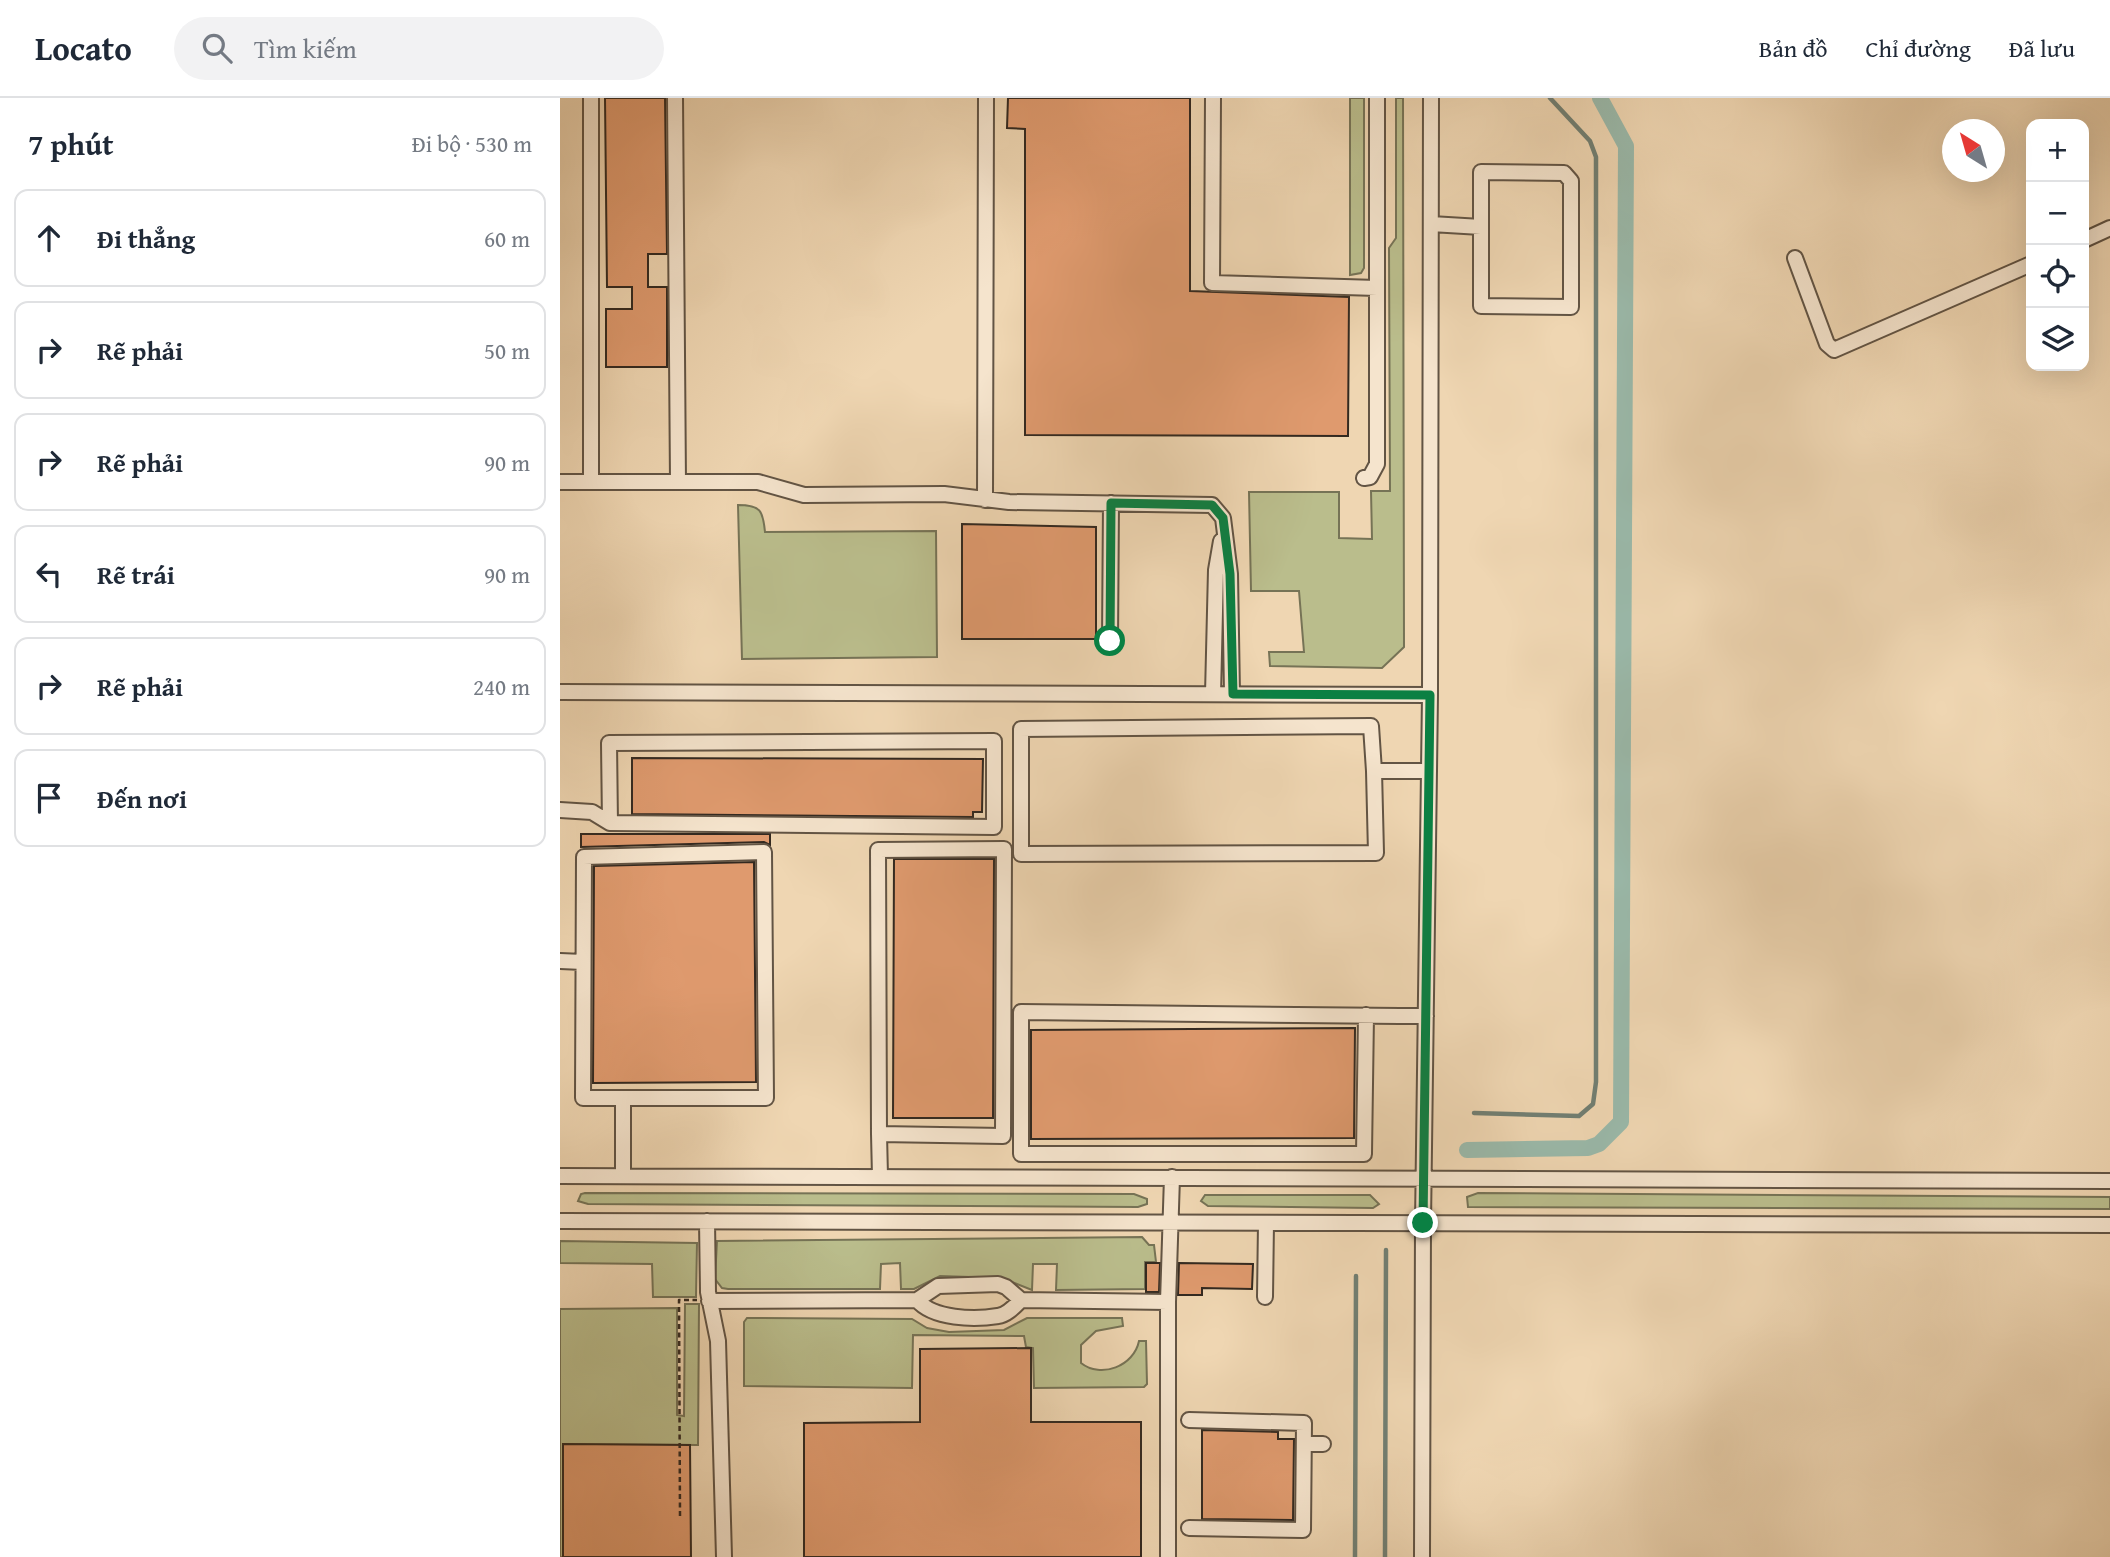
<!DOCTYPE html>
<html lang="vi">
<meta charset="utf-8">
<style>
body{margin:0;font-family:"Gentium Book Plus",serif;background:#f2f2f3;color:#1f2937}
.controls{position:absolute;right:21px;top:21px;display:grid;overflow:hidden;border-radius:14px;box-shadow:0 7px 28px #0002}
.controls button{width:63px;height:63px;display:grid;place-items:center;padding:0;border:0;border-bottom:2px solid #e0e1e3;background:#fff;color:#1f2937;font:35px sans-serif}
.compass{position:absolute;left:1382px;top:21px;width:63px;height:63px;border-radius:50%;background:#fff;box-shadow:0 7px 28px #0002;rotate:323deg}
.stop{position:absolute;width:21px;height:21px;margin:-16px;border:5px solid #0b8043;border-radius:50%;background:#fff}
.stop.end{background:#0b8043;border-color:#fff;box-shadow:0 2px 7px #0008}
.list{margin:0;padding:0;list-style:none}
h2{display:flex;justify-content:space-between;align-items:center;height:91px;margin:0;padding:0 28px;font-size:30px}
h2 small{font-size:23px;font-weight:400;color:#747a83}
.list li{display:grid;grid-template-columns:46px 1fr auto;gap:21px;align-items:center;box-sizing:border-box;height:98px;margin:0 14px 14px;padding:0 14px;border:2px solid #e0e1e3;border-radius:14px}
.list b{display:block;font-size:26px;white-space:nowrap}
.list em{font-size:23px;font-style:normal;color:#747a83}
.icon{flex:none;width:38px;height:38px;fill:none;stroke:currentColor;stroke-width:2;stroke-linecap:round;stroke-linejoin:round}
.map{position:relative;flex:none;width:1550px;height:1459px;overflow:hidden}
header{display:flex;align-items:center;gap:42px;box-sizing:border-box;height:98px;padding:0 35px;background:#fff;border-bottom:2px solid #e0e1e3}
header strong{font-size:33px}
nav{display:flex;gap:38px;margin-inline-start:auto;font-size:24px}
.search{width:490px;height:63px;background:#f2f2f3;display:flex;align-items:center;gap:18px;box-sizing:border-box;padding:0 24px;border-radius:38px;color:#747a83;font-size:26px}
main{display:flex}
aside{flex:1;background:#fff}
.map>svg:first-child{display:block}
</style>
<header>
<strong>Locato</strong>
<div class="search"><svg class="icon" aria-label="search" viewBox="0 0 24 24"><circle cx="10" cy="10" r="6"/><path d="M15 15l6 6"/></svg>Tìm kiếm</div>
<nav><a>Bản đồ</a><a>Chỉ đường</a><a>Đã lưu</a></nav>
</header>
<main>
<aside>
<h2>7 phút<small>Đi bộ · 530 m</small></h2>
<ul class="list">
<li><svg class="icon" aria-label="ahead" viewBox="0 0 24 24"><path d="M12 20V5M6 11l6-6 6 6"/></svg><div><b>Đi thẳng</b></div><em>60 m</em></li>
<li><svg class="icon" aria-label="right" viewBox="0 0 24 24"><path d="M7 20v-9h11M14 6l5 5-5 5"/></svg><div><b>Rẽ phải</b></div><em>50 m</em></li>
<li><svg class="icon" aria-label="right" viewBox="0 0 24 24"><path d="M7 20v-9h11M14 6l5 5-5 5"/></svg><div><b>Rẽ phải</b></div><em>90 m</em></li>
<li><svg class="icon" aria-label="left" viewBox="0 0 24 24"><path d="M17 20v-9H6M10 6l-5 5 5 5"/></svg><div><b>Rẽ trái</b></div><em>90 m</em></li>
<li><svg class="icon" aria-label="right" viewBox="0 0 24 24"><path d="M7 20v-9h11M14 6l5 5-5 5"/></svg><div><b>Rẽ phải</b></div><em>240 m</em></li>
<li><svg class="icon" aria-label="arrive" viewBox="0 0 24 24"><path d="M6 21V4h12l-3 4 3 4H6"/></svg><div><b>Đến nơi</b></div></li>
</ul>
</aside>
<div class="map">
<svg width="1550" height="1459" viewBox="0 0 1550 1459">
<rect width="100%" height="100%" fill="#efd6b2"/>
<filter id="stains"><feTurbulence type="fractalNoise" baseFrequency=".00286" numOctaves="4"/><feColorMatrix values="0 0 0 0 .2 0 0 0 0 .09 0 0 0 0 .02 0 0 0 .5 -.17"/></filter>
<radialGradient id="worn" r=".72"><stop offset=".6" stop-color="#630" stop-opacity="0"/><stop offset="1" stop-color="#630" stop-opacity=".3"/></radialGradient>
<!-- green -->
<path fill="#babd8c" stroke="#767356" stroke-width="2" d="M 790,0 L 804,0 L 804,170 L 801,175 L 790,177 Z
M 836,0 L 843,0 L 844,549 L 822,570 L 710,568 L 709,554 L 744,554 L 739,493 L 691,493 L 689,394 L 779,394 L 779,440 L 812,441 L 811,393 L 830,393 L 829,150 L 836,140 Z
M 178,407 C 201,407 203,413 205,434 L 376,433 L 377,559 L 182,561 Z
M 25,1095 L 574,1096 L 587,1101 L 587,1106 L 578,1109 L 28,1106 L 18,1103 L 21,1096 Z
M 918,1095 L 1550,1099 L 1550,1111 L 908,1109 L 907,1099 Z
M 645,1097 L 810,1097 L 819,1106 L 813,1110 L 648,1108 L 641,1103 Z
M 582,1139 L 589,1147 L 594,1147 L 596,1164 L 585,1164 L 585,1191 L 496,1192 L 497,1166 L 473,1166 L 472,1192 L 442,1180 L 380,1178 L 354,1191 L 341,1191 L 340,1165 L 321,1166 L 320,1191 L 168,1191 L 162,1190 L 155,1181 L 157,1143 Z
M 0,1143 L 137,1145 L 136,1199 L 93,1199 L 92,1166 L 0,1165 Z
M 125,1206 L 139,1206 L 138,1347 L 3,1346 L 3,1459 L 0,1459 L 0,1211 L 117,1210 L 117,1317 L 124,1318 Z
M 187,1220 L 352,1221 L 367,1230 L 389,1234 L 444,1232 L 467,1220 L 562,1220 L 563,1228 L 536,1233 L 521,1247 L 521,1265 C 541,1281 574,1268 579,1243 L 586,1243 L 587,1286 L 584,1289 L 474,1290 L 473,1250 L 466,1249 L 464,1238 L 353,1237 L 352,1290 L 184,1288 L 184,1224 Z"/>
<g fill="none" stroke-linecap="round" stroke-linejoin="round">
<!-- stream -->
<path stroke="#717f73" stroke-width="4.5" d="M 914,1015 L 1019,1018 L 1033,1006 L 1036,984 L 1036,59 L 1030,43 L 990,0
M 795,1459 L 796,1178
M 825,1459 L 826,1152"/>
<!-- canal -->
<path stroke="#9ab9aa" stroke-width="16" d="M 907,1052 L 1028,1050 L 1039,1046 L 1061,1024 L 1066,48 L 1040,0"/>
</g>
<!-- building -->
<path fill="#df9a6e" stroke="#332920" stroke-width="2" d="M 45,0 L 105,0 L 107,156 L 88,156 L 88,189 L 107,189 L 107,269 L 46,269 L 46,211 L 72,211 L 72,189 L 47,189 Z
M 448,0 L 630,0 L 630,193 L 789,199 L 788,338 L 465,337 L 465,31 L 447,30 Z
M 402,426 L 536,429 L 536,541 L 402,541 Z
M 72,660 L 423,661 L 422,714 L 413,714 L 413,719 L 72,716 Z
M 21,736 L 210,736 L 210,747 L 204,744 L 21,749 Z
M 334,761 L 434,761 L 433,1020 L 333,1020 Z
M 194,764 L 196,984 L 33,985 L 34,768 Z
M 795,930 L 794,1040 L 471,1041 L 471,932 Z
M 586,1165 L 600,1165 L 599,1194 L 586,1194 Z
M 619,1165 L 693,1166 L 692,1191 L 642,1190 L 642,1197 L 618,1197 Z
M 471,1250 L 471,1324 L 581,1324 L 581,1459 L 244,1459 L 244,1325 L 360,1324 L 360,1251 Z
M 642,1332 L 718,1334 L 718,1341 L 734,1341 L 733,1422 L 642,1421 Z
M 3,1346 L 130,1347 L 131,1459 L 3,1459 Z"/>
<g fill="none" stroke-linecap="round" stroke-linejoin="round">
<!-- minor casing -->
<g stroke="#625444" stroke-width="18">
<path id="minor" d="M 31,0 L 31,384
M 115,0 L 118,384
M 653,0 L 652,185 L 817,190
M 921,74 L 1004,75 L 1011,83 L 1011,209 L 921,208 Z
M 871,126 L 921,129
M 1524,142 L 1550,130
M 1235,160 L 1267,246 L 1274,252 L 1471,166
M 804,380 L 810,379 L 817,366 L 817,0
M 0,384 L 198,384 L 244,397 L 384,396 L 449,404 L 652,407 L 663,420 L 670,476 L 672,596
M 425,402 L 426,0
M 550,543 L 551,405
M 0,594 L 870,597
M 653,596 L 656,472 L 661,443
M 814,673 L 811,628 L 461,631 L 461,756 L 816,755 L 814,673 L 869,673
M 0,712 L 32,714 L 50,725 L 434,729 L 434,643 L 49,645 L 50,725
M 0,863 L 23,864
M 806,917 L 804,1056 L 461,1056 L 461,914 L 840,918 L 866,918
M 319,1036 L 443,1038 L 444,751 L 318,752 L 319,1036 L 320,1078
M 0,1078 L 1550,1083
M 63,1078 L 63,1000 L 23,1000 L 24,759 L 204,754 L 206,1000 L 63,1000
M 0,1123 L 1550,1127
M 147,1123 L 148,1194 L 158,1243 L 164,1459
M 705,1199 L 706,1125
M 357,1202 C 373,1221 414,1222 438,1218 C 447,1217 455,1208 461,1202
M 149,1203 L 357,1202 L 378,1188 L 438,1186 L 446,1189 L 461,1202 L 608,1204 L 608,1459
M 608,1204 L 612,1079
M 629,1322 L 744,1325 L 743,1432 L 629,1430
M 744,1346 L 763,1346
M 862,1459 L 863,1125 L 870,597 L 871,0"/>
</g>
<!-- path -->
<path stroke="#332920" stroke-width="2.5" stroke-dasharray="5 3.5" stroke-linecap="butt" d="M 120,1418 L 119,1202 L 137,1202"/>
<!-- minor -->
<use href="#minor" stroke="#f5e4cd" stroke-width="14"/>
</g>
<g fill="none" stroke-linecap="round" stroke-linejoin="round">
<!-- route -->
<path stroke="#0b8043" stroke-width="9" d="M 550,543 L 551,405 L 652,407 L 663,420 L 670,476 L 673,596 L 870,597 L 863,1125"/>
</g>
<rect width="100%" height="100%" filter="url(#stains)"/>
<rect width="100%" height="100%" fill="url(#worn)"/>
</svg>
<div class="controls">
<button>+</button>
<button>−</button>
<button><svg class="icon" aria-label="locate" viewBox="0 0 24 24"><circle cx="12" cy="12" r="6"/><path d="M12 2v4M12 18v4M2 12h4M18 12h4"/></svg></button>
<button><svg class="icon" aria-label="layers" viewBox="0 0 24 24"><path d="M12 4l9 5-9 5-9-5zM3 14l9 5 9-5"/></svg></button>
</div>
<svg class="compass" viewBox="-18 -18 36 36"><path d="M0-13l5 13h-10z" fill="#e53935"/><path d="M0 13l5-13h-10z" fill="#747a83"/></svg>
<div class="stop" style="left:550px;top:543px"></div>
<div class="stop end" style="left:863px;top:1125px"></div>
</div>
</main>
